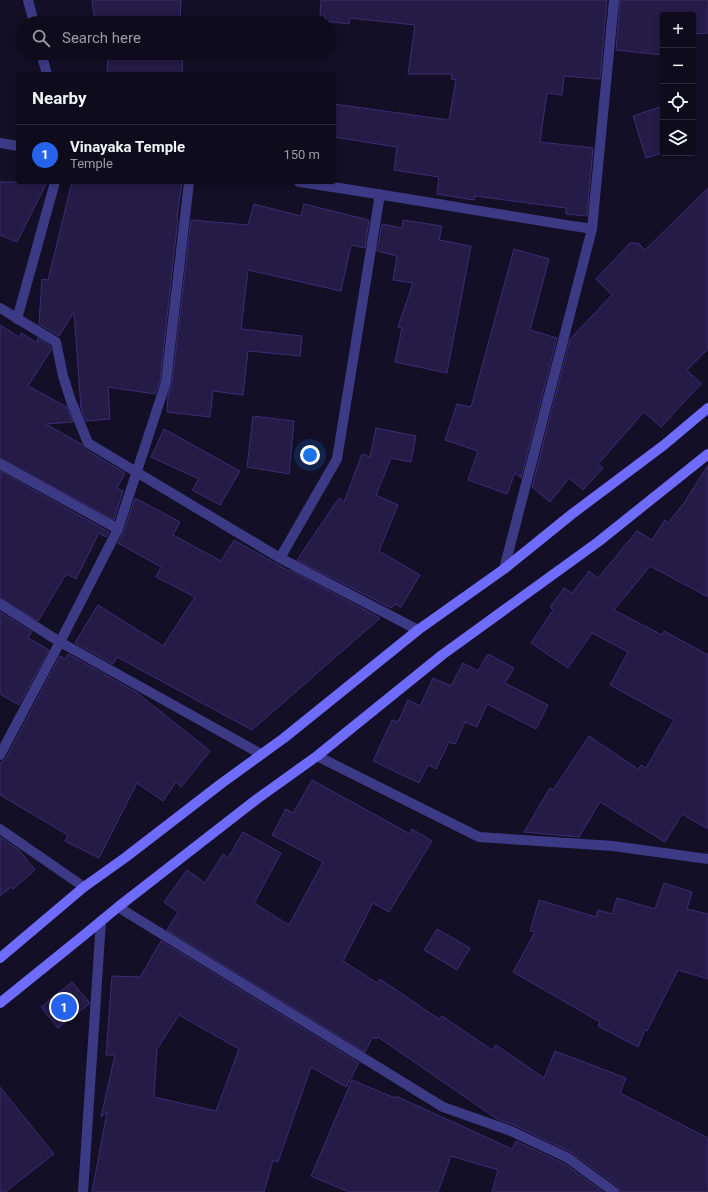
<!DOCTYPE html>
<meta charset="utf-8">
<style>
body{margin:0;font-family:Roboto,sans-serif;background:#1c1929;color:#f1f3f6}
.controls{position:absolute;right:12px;top:12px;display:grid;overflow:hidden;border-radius:4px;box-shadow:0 2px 6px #0003}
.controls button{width:36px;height:36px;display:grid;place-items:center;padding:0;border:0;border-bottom:1px solid #2e2b3b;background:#0e0b1c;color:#f1f3f6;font:20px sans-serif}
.you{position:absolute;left:310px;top:455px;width:14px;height:14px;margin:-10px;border:3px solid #fff;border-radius:50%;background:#1a73e8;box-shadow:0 0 0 6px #1a73e833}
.badge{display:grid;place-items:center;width:26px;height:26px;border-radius:50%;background:#2563eb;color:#fff;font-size:13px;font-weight:700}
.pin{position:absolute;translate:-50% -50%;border:2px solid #fff;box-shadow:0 1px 4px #0006}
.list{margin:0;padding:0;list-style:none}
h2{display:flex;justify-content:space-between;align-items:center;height:52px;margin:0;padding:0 16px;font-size:17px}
h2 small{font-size:13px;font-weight:400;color:#9b9ba3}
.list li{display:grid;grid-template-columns:26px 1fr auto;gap:12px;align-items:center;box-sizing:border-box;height:60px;padding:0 16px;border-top:1px solid #2e2b3b}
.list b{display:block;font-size:15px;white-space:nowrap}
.list p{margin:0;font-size:13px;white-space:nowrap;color:#9b9ba3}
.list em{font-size:13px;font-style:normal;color:#9b9ba3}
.icon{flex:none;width:22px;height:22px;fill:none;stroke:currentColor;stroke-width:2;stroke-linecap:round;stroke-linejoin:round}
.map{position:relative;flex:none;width:708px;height:1192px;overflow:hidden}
.search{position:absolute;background:#0e0b1c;box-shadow:0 2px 6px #0003;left:16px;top:16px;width:320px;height:44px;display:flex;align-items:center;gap:10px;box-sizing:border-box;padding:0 14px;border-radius:22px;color:#9b9ba3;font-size:15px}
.panel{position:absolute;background:#0e0b1c;box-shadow:0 2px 6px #0003;left:16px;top:72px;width:320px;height:112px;border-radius:4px}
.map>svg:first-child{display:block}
</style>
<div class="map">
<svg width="708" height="1192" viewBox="0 0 708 1192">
<rect width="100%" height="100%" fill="#130f26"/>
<!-- building -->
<path fill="#241b47" stroke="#3b2d73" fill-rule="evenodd" d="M 92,0 L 181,0 L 180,23 L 95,23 Z
M 321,0 L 607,0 L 600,79 L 564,76 L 562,95 L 547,93 L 540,142 L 593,148 L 587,216 L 566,214 L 566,208 L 475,196 L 474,200 L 437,194 L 439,177 L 394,170 L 397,147 L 334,137 L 334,104 L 449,120 L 456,80 L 451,79 L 452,74 L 408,74 L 415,25 L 350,18 L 349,24 L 325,21 L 325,15 L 320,15 Z
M 620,0 L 708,0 L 708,33 L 693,34 L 693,15 L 663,15 L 663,55 L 616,50 Z
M 98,53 L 183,53 L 182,74 L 107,74 L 108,55 L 98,57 Z
M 663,106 L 663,153 L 646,158 L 633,116 Z
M 0,182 L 47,182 L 17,242 L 0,235 Z
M 72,182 L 182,182 L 177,218 L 178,218 L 160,381 L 155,394 L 108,387 L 110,419 L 86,421 L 81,408 L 74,312 L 59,336 L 39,324 L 42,279 L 48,280 Z
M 708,188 L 708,349 L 687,370 L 701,384 L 661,427 L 644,412 L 598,464 L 603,468 L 583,490 L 569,478 L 550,502 L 532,487 L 570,339 L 612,295 L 596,279 L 630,243 L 638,243 L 645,250 Z
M 254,204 L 301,216 L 304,204 L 369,220 L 365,248 L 351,245 L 341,291 L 248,270 L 241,329 L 302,336 L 300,356 L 248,351 L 243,395 L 213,391 L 210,417 L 167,412 L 168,395 L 172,383 L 191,220 L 248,225 Z
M 403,220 L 442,226 L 439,240 L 471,246 L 447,373 L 395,362 L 402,328 L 398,327 L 413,283 L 393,280 L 397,256 L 377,251 L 382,224 L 402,228 Z
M 514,249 L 549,259 L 530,330 L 557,338 L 521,478 L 515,473 L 507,494 L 468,480 L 478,451 L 445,440 L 457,404 L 471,407 Z
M 0,325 L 19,337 L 21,333 L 37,343 L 38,338 L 50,346 L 51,350 L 28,386 L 67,407 L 73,422 L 46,424 L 81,444 L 85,449 L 125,473 L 117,488 L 123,491 L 114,520 L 0,458 Z
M 253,416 L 294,421 L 289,474 L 247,467 Z
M 376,428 L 416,436 L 411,462 L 391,458 L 376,495 L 398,505 L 379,551 L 420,575 L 401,607 L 396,604 L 391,608 L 297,560 L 339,498 L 344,502 L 362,454 L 370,457 Z
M 164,429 L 240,471 L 220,505 L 192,490 L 199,479 L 151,457 Z
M 708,465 L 708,597 L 650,566 L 614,610 L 662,635 L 664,631 L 708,655 L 708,829 L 682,814 L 665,842 L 600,802 L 579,837 L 524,832 L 550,788 L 553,790 L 589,736 L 638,769 L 641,765 L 646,768 L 674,720 L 610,685 L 628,652 L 592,633 L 568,668 L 531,643 L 553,610 L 550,607 L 564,588 L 572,593 L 589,571 L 598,578 L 637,531 L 652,540 L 665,520 L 668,523 L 684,503 Z
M 0,471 L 109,532 L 106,537 L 99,533 L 76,579 L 66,574 L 38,621 L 0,598 Z
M 135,498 L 180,522 L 173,535 L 221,561 L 234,540 L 289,571 L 290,570 L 380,618 L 252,730 L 117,657 L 113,664 L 75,643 L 98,605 L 163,646 L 195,597 L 156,577 L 161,567 L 118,543 L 124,531 Z
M 0,612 L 32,632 L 28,638 L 49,650 L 19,705 L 0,694 Z
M 68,654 L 136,692 L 210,751 L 181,787 L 176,782 L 163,801 L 137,783 L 99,858 L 65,841 L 68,835 L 0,795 L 0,763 L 6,758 L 60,656 L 65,659 Z
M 488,654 L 514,668 L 505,683 L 548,705 L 536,729 L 487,704 L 477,727 L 465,722 L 455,744 L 449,742 L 436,769 L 428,765 L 419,783 L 373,761 L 392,720 L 398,722 L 408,700 L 420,706 L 433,678 L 451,686 L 463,663 L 478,671 Z
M 312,780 L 410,834 L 412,829 L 432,841 L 389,912 L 373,903 L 343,961 L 377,983 L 380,979 L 439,1019 L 442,1016 L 492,1050 L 496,1045 L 544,1078 L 555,1051 L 626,1078 L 620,1093 L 708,1138 L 708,1192 L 620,1192 L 618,1187 L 572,1153 L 514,1125 L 497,1119 L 378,1037 L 376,1039 L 373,1037 L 365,1052 L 167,930 L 178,912 L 164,902 L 187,870 L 205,883 L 223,854 L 228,858 L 243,832 L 281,853 L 254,903 L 289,925 L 323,862 L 272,835 L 286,809 L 293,813 Z
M 0,837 L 19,850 L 35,870 L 13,889 L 11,887 L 0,896 Z
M 664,883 L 692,892 L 687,909 L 708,914 L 708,979 L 678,970 L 647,1031 L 645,1030 L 638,1047 L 598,1026 L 600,1022 L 513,972 L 535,932 L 530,931 L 539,900 L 596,917 L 598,910 L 612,914 L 617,898 L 655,909 Z
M 437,929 L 470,948 L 457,970 L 424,950 Z
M 161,941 L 359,1063 L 346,1087 L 311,1067 L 278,1162 L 273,1160 L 264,1192 L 92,1192 L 107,1112 L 101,1117 L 115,1055 L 106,1055 L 112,976 L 140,977 ZM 179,1015 L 239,1049 L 216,1111 L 154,1097 L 157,1049 Z
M 72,982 L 89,1002 L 89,1004 L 58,1028 L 41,1007 Z
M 352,1080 L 395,1098 L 396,1096 L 512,1149 L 516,1141 L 565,1164 L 603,1192 L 492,1192 L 498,1170 L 451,1156 L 438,1192 L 349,1192 L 311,1176 Z
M 0,1087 L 54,1154 L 5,1192 L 0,1192 Z"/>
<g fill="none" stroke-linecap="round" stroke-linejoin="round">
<!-- minor -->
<path stroke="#3d3a85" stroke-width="10" d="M 28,0 L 34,23
M 41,53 L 47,74
M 0,143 L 18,146
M 189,182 L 166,382 L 118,529 L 60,642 L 261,754
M 299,182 C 396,196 494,214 592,229 L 504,569
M 592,229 L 614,0
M 0,308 L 56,342 L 63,376 L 71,401 L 88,443 L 280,558 L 418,630
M 17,319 L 55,182
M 0,464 L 118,529
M 280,558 L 337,459 L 380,194
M 0,604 L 60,642 L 0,755
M 317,756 L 479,837 L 613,846 L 708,859
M 0,829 L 84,887
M 118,907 L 443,1107 L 511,1131 L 568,1158 L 614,1192
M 83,1192 L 101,921"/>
<!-- secondary -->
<path stroke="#6f6bff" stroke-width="10" d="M 0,958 L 84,887 L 126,857 L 222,783 L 284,738 L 418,630 L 504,569 L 572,514 L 664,445 L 708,408
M 0,1003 L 83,936 L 118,907 L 257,799 L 317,756 L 442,655 L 598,542 L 708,454"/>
</g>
</svg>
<div class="controls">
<button>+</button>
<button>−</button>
<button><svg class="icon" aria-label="locate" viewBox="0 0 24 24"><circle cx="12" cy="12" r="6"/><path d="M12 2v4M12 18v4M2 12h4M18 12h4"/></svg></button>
<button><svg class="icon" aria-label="layers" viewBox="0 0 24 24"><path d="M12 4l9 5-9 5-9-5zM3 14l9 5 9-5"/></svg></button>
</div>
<div class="you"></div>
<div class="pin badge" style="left:64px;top:1007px">1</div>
<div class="search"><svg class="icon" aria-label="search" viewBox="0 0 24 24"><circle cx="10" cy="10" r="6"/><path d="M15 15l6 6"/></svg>Search here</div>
<section class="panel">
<h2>Nearby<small></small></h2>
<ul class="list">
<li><span class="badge">1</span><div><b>Vinayaka Temple</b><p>Temple</p></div><em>150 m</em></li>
</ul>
</section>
</div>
